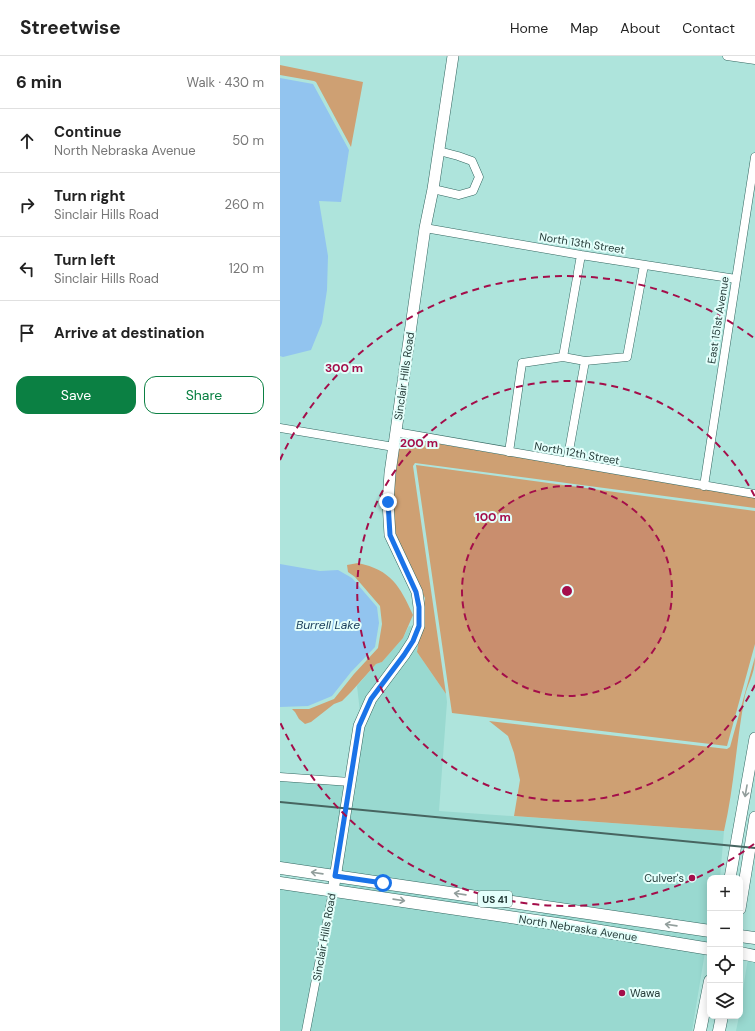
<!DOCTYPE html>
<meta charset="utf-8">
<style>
body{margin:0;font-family:"DM Sans",sans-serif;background:#f2f2f2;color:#222}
.controls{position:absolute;right:12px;bottom:12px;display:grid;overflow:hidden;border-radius:8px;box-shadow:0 2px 10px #0003}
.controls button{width:36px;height:36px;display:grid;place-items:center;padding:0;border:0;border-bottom:1px solid #e0e0e0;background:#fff;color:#222;font:20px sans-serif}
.stop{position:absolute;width:12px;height:12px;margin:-9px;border:3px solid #1a73e8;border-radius:50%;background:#fff}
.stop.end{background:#1a73e8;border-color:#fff;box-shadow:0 1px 4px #0008}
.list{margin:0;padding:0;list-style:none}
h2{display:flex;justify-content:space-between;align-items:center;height:52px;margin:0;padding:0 16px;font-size:17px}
h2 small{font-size:13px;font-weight:400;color:#767676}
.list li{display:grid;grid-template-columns:26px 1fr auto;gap:12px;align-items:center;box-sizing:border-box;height:64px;padding:0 16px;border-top:1px solid #e0e0e0}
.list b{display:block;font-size:15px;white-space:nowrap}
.list p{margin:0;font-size:13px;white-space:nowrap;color:#767676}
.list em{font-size:13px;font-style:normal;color:#767676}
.actions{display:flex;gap:8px;padding:12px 16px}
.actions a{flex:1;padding:9px 0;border:1px solid #0b8043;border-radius:12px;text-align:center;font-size:14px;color:#0b8043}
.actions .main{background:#0b8043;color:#fff}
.icon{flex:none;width:22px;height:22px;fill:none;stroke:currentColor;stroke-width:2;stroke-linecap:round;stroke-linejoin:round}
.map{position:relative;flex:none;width:475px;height:975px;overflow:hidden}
header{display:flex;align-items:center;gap:24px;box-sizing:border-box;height:56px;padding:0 20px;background:#fff;border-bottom:1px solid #e0e0e0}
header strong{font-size:19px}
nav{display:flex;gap:22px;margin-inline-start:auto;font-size:14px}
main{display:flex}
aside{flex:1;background:#fff}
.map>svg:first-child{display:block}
</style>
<header>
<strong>Streetwise</strong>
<nav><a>Home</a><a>Map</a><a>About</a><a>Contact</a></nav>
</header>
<main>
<aside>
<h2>6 min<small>Walk · 430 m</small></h2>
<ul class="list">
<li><svg class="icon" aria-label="ahead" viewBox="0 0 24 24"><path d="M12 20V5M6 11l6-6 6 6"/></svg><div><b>Continue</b><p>North Nebraska Avenue</p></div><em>50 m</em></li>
<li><svg class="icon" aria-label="right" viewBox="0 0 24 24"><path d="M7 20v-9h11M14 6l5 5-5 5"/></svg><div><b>Turn right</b><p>Sinclair Hills Road</p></div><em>260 m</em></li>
<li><svg class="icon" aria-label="left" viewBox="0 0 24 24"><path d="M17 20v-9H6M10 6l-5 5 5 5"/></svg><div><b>Turn left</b><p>Sinclair Hills Road</p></div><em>120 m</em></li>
<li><svg class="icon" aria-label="arrive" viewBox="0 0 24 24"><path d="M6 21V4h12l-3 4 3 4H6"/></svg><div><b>Arrive at destination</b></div></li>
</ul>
<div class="actions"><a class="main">Save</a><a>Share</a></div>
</aside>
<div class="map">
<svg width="475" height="975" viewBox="0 0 475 975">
<rect width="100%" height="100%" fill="#aee4dc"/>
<!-- built -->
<path fill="#99d9d0" d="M 129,570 L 134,571 L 129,584 L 80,656 L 77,630 L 96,608 L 102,606 L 123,582 Z
M 139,582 L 137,596 L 166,638 L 167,646 L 159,755 L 444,775 L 440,822 L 430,822 L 430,872 L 60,817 L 83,671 L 95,645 Z
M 0,725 L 65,729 L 52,815 L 0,808 Z
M 59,824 L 206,848 L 195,852 L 57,832 Z
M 0,830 L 48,837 L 22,975 L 0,975 Z
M 56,839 L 425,896 L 412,975 L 30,975 Z
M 265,856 L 429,879 L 427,889 L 259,860 Z
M 468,902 L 475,903 L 475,975 L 456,975 L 459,960 L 460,960 L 460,952 Z"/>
<!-- green -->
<path fill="#cea073" d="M 0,9 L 83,26 L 71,91 L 36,26 L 34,25 L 0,19 Z
M 120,381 L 475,442 L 475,452 L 135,407 L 133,410 L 166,638 L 137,596 L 145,542 L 133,520 L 114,478 L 113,438 Z
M 136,409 L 475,455 L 475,588 L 447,690 L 172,657 Z
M 78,507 C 111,514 120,530 133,559 L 123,582 L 102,606 L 96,608 L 71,636 L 62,645 L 54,648 L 31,666 L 25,668 L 19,663 L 15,656 L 12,653 L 29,653 L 54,643 L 74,618 L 98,592 L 102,568 L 100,550 L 75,521 L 68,516 L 67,509 Z
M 475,601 C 475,620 466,629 464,645 C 456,688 454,732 444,775 L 234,760 L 240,724 L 234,697 L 228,680 L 209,665 L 447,693 L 450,691 Z"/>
<!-- water -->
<path fill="#92c4ef" d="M 0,22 L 33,28 L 69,94 L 61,146 L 39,145 L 48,200 L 47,234 L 42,267 L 31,294 L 3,301 L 0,300 Z
M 0,508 L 40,515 L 58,514 L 72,522 L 97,551 L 99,567 L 95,591 L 71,616 L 52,640 L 28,650 L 0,651 Z"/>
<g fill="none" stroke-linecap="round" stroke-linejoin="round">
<!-- street casing -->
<g stroke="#346761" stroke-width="9">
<path id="street" d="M 447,0 L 475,4
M 153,133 L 179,139 L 193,135 L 199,121 L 192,105 L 178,100 L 159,95
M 145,172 L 301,199 L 456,223
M 283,301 L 301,199
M 0,372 L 114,391
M 116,376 L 475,438
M 229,396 L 242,307 L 283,301 L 305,305 L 347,301 L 364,209
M 287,406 L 305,305
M 424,430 L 475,101
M 0,721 L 70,726
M 26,975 L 53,835"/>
</g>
<!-- secondary casing -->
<g stroke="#346761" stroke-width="12">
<path id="secondary" d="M 450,822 L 475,682
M 53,835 L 79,670 L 91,643 L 124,599 L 133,585 L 139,570 L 139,551 L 137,536 L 110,479 L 108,446 L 110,417 L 145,172 L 153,133 L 173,0
M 460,853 L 475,761"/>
</g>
<!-- primary casing -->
<g stroke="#346761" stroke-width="13">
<path id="primary" d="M 0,812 L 430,875
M 0,827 L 284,869 L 430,893
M 460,880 L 475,882
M 460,897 L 475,900
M 420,975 L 430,925
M 439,975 L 442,960"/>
</g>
<!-- street -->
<use href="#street" stroke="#fff" stroke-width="8"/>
<!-- secondary -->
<use href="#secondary" stroke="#fff" stroke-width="11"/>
<!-- primary -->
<use href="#primary" stroke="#fff" stroke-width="12"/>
<!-- rail -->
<path stroke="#476560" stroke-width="2" d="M 0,746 L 475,792"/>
</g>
<!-- one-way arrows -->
<defs><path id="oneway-shaft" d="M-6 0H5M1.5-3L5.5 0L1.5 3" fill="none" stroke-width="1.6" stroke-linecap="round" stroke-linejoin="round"/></defs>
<g stroke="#929e9c">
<use href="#oneway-shaft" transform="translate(466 735) rotate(100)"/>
<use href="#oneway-shaft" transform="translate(37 817) rotate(-172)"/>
<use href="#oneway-shaft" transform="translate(180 838) rotate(-172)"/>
<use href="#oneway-shaft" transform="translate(119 844) rotate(8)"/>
<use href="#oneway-shaft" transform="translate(391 869) rotate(-172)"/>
</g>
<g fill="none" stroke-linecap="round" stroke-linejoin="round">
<!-- route -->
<path stroke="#1a73e8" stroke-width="5" d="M 103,827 L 55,820 L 79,670 L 91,643 L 124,599 L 133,585 L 139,570 L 139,551 L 136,536 L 110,479 L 108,446"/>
</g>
<!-- distance rings -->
<circle cx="287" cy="535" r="105" fill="#a40e4a" fill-opacity=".12"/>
<g fill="none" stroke="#a40e4a" stroke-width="2" stroke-dasharray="7 5">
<circle cx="287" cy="535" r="105"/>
<path d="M475 629A210 210 0 1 1 475 441"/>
<path d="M474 788A315 315 0 0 1 0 666M0 404A315 315 0 0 1 474 282"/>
</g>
<!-- markers -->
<g fill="#a40e4a" stroke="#e4fffb" stroke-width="1.5">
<circle cx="412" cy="822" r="4"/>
<circle cx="342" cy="937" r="4"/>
</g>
<g text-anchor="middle" stroke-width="4" stroke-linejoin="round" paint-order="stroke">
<!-- shield labels -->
<rect fill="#e4fffb" stroke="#5f7673" stroke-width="1" x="198" y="835" width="34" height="16" rx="3"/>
<g font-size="10" font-weight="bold" fill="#263c39">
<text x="215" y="847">US 41</text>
</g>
<!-- street labels -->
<g font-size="11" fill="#263c39" stroke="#e4fffb">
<text transform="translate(302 187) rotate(9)" y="4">North 13th Street</text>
<text transform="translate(438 264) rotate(-81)" y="4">East 151st Avenue</text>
<text transform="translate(124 320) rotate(-82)" y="4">Sinclair Hills Road</text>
<text transform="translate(297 397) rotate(10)" y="4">North 12th Street</text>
<text transform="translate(298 872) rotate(9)" y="4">North Nebraska Avenue</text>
<text transform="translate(44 881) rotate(-80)" y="4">Sinclair Hills Road</text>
</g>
<!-- poi labels -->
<g font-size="11" fill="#263c39" stroke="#e4fffb" text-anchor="end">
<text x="404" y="826">Culver's</text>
<text x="350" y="941" text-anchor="start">Wawa</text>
</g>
<!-- water labels -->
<g font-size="12" font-style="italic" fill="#173b58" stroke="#e4fffb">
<text x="48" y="573">Burrell Lake</text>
</g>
</g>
<circle cx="287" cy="535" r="6" fill="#a40e4a" stroke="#e4fffb" stroke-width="2"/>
<g font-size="12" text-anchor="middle" font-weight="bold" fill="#a40e4a" stroke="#e4fffb" stroke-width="4" stroke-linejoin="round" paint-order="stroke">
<text x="64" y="316">300 m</text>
<text x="139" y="391">200 m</text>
<text x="213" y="465">100 m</text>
</g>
</svg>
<div class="controls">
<button>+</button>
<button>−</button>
<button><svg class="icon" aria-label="locate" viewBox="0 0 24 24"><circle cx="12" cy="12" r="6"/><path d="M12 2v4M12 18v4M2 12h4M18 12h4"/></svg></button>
<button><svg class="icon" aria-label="layers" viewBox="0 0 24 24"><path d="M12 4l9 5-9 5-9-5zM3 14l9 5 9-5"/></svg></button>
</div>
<div class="stop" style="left:103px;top:827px"></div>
<div class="stop end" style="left:108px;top:446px"></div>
</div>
</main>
